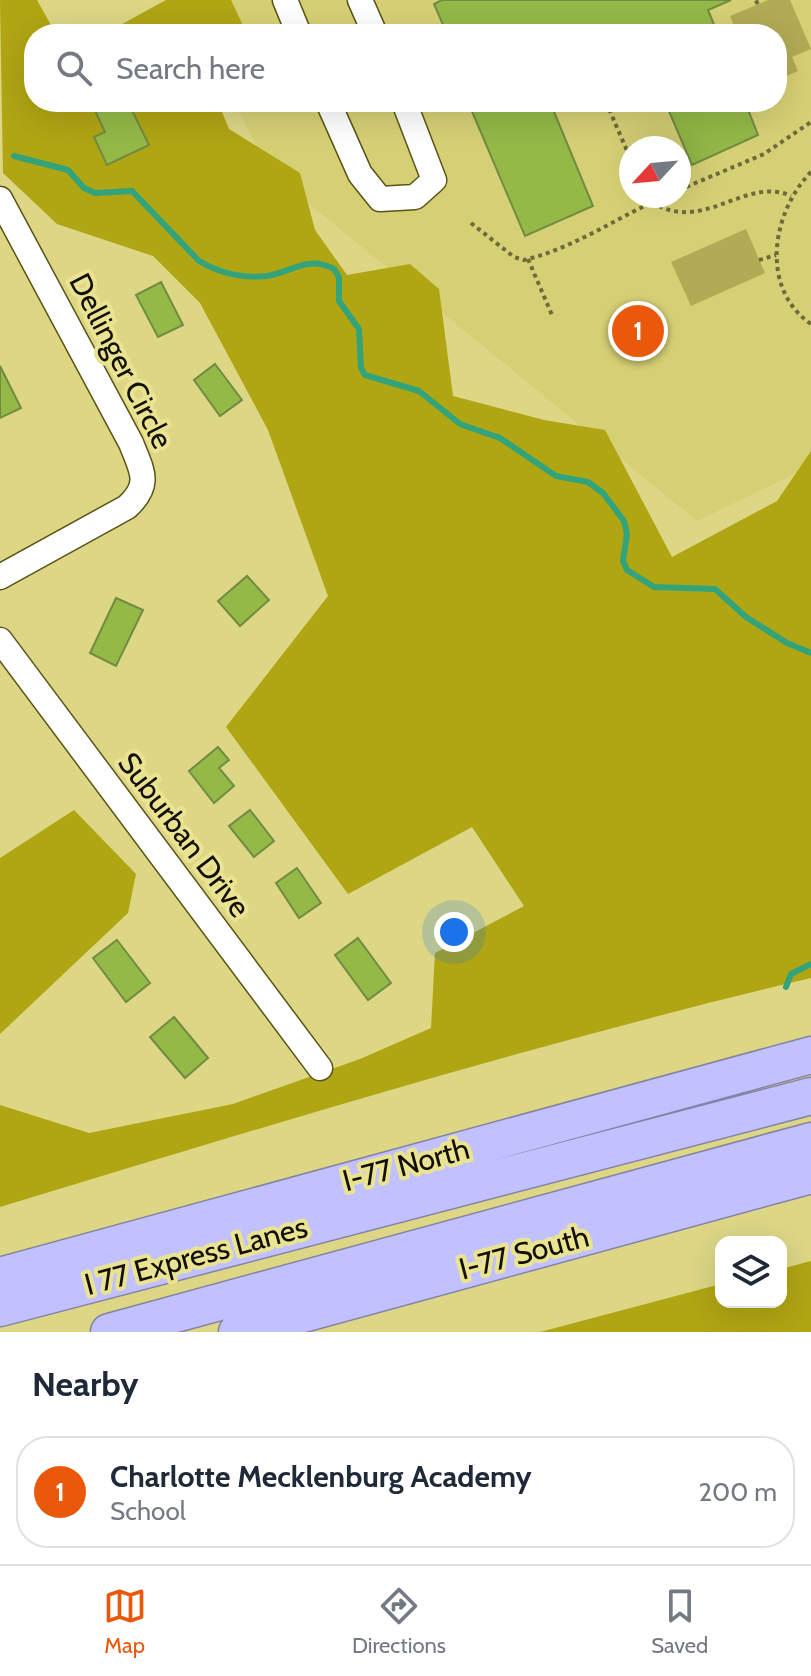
<!DOCTYPE html>
<style>
body{margin:0;font-family:Cabin,sans-serif;background:#f2f2f3;color:#1f2937}
.controls{position:absolute;right:24px;bottom:24px;display:grid;overflow:hidden;border-radius:16px;box-shadow:0 8px 32px #0002}
.controls button{width:72px;height:72px;display:grid;place-items:center;padding:0;border:0;border-bottom:2px solid #e0e1e3;background:#fff;color:#1f2937;font:40px sans-serif}
.compass{position:absolute;left:619px;top:136px;width:72px;height:72px;border-radius:50%;background:#fff;box-shadow:0 8px 32px #0002;rotate:244deg}
.you{position:absolute;left:454px;top:932px;width:28px;height:28px;margin:-20px;border:6px solid #fff;border-radius:50%;background:#1a73e8;box-shadow:0 0 0 12px #1a73e833}
.badge{display:grid;place-items:center;width:52px;height:52px;border-radius:50%;background:#ea580c;color:#fff;font-size:26px;font-weight:700}
.pin{position:absolute;translate:-50% -50%;border:4px solid #fff;box-shadow:0 2px 8px #0006}
.list{margin:0;padding:0;list-style:none}
h2{display:flex;justify-content:space-between;align-items:center;height:104px;margin:0;padding:0 32px;font-size:34px}
h2 small{font-size:26px;font-weight:400;color:#747a83}
.list li{display:grid;grid-template-columns:52px 1fr auto;gap:24px;align-items:center;box-sizing:border-box;height:112px;margin:0 16px 16px;padding:0 16px;border:2px solid #e0e1e3;border-radius:32px}
.list b{display:block;font-size:30px;white-space:nowrap}
.list p{margin:0;font-size:26px;white-space:nowrap;color:#747a83}
.list em{font-size:26px;font-style:normal;color:#747a83}
.icon{flex:none;width:44px;height:44px;fill:none;stroke:currentColor;stroke-width:2;stroke-linecap:round;stroke-linejoin:round}
.map{position:relative;flex:none;width:811px;height:1332px;overflow:hidden}
.search{position:absolute;background:#fff;box-shadow:0 8px 32px #0002;left:24px;right:24px;top:24px;height:88px;display:flex;align-items:center;gap:20px;box-sizing:border-box;padding:0 28px;border-radius:32px;color:#747a83;font-size:30px}
.sheet{height:232px;background:#fff}
nav{display:flex;justify-content:space-around;align-items:center;box-sizing:border-box;height:112px;border-top:2px solid #e0e1e3;background:#fff;font-size:22px;color:#747a83}
nav a{display:grid;justify-items:center;gap:4px}
nav .on{color:#ea580c}
.map>svg:first-child{display:block}
</style>
<div class="map">
<svg width="811" height="1332" viewBox="0 0 811 1332">
<rect width="100%" height="100%" fill="#dcd685"/>
<!-- built -->
<path fill="#d6d075" fill-rule="evenodd" d="M 182,0 L 811,0 L 811,466 L 697,521 L 269,171 L 234,102 L 777,102 L 777,34 L 199,34 ZM 631,148 L 679,148 L 679,196 L 631,196 Z"/>
<!-- green -->
<path fill="#b1ab56" d="M 768,0 L 790,0 L 811,49 L 792,57 L 798,71 L 777,80 L 777,34 L 737,34 L 730,16 Z
M 746,229 L 765,273 L 691,306 L 671,262 Z"/>
<!-- forest -->
<path fill="#b0a513" d="M 0,0 L 37,0 L 56,34 L 34,34 L 34,102 L 218,102 L 229,129 L 300,173 L 315,230 L 347,275 L 410,264 L 439,289 L 453,396 L 544,420 L 605,430 L 672,557 L 777,501 L 811,451 L 811,978 C 537,1043 270,1125 0,1207 L 0,1105 L 89,1133 L 233,1104 L 360,1059 L 431,1028 L 435,953 L 524,906 L 472,827 L 348,894 L 226,727 L 328,596 L 268,430 L 200,303 L 153,256 L 57,224 L 3,173 Z
M 166,0 L 231,0 L 247,34 L 104,34 Z
M 74,810 L 136,874 L 128,913 L 0,1034 L 0,858 Z
M 811,1261 L 811,1332 L 540,1332 L 721,1284 L 721,1302 L 781,1302 L 781,1269 Z"/>
<g fill="none" stroke-linecap="round" stroke-linejoin="round">
<!-- stream -->
<path stroke="#33a37b" stroke-width="6" d="M 14,156 L 68,170 L 84,188 L 95,193 L 132,191 L 199,261 C 219,273 244,279 267,276 C 293,272 307,255 334,269 L 339,277 L 339,301 L 359,329 L 361,368 L 365,375 L 419,391 L 460,424 L 500,438 L 556,476 L 588,482 L 603,493 L 624,521 L 627,534 L 623,561 L 627,570 L 654,587 L 715,589 L 746,617 L 787,643 L 811,653
M 786,987 L 791,974 L 811,964"/>
</g>
<!-- building -->
<path fill="#94b947" stroke="#728b43" stroke-width="2" d="M 442,0 L 731,0 L 708,10 L 718,34 L 447,34 L 434,4 Z
M 91,102 L 128,102 L 149,145 L 107,165 L 94,137 L 105,132 Z
M 468,102 L 550,102 L 593,206 L 525,236 Z
M 665,102 L 745,102 L 758,135 L 692,165 Z
M 161,282 L 183,325 L 158,337 L 136,295 Z
M 215,364 L 242,400 L 220,416 L 194,380 Z
M 0,366 L 21,408 L 0,418 Z
M 247,576 L 269,600 L 240,626 L 218,601 Z
M 116,598 L 143,610 L 116,666 L 90,653 Z
M 218,747 L 229,760 L 219,768 L 234,786 L 214,803 L 189,771 Z
M 250,810 L 274,841 L 254,857 L 229,826 Z
M 297,868 L 321,903 L 299,918 L 276,883 Z
M 358,938 L 391,983 L 368,1000 L 335,955 Z
M 117,940 L 150,983 L 126,1002 L 93,958 Z
M 174,1017 L 208,1058 L 185,1078 L 150,1037 Z"/>
<g fill="none" stroke-linecap="round" stroke-linejoin="round">
<!-- minor casing -->
<g stroke="#595415" stroke-width="27">
<path id="minor" d="M 285,0 L 299,34
M 360,0 L 375,34
M 328,102 L 360,174 L 380,199 L 415,197 L 434,180 L 404,102
M 0,199 L 131,443 C 142,471 152,484 127,507 L 0,577
M 0,640 L 320,1068"/>
</g>
<!-- highway casing -->
<g stroke="#8483a6" stroke-width="39">
<path id="highway" d="M 0,1276 L 811,1055
M 0,1308 L 811,1096
M 109,1332 L 811,1141
M 237,1332 L 811,1175"/>
</g>
<!-- path -->
<path stroke="#6e6a3d" stroke-width="4" stroke-dasharray="4 4" stroke-linecap="butt" d="M 755,3 L 762,0
M 606,102 L 631,160
M 811,172 C 772,212 759,288 811,324
M 679,190 L 764,154 L 811,122
M 652,202 C 702,235 747,175 791,196
M 471,223 L 514,257 L 524,260 C 575,248 619,216 666,196
M 528,259 L 552,315
M 759,260 L 776,255"/>
<!-- minor -->
<use href="#minor" stroke="#fff" stroke-width="24"/>
<!-- highway -->
<use href="#highway" stroke="#c2c1ff" stroke-width="36"/>
</g>
<g text-anchor="middle" stroke-width="8" stroke-linejoin="round" paint-order="stroke">
<!-- street labels -->
<g font-size="30" fill="#120f00" stroke="#e9e392">
<text transform="translate(121 361) rotate(63)" y="10">Dellinger Circle</text>
<text transform="translate(184 835) rotate(53)" y="10">Suburban Drive</text>
<text transform="translate(406 1165) rotate(-15)" y="10">I-77 North</text>
<text transform="translate(524 1253) rotate(-15)" y="10">I-77 South</text>
<text transform="translate(196 1256) rotate(-15)" y="10">I 77 Express Lanes</text>
</g>
</g>
</svg>
<div class="controls">
<button><svg class="icon" aria-label="layers" viewBox="0 0 24 24"><path d="M12 4l9 5-9 5-9-5zM3 14l9 5 9-5"/></svg></button>
</div>
<svg class="compass" viewBox="-18 -18 36 36"><path d="M0-13l5 13h-10z" fill="#e53935"/><path d="M0 13l5-13h-10z" fill="#747a83"/></svg>
<div class="you"></div>
<div class="pin badge" style="left:638px;top:331px">1</div>
<div class="search"><svg class="icon" aria-label="search" viewBox="0 0 24 24"><circle cx="10" cy="10" r="6"/><path d="M15 15l6 6"/></svg>Search here</div>
</div>
<section class="sheet">
<h2>Nearby<small></small></h2>
<ul class="list">
<li><span class="badge">1</span><div><b>Charlotte Mecklenburg Academy</b><p>School</p></div><em>200 m</em></li>
</ul>
</section>
<nav>
<a class="on"><svg class="icon" aria-label="map" viewBox="0 0 24 24"><path d="M3 6l6-2 6 2 6-2v14l-6 2-6-2-6 2zM9 4v14M15 6v14"/></svg>Map</a>
<a><svg class="icon" aria-label="directions" viewBox="0 0 24 24"><path d="M12 3l9 9-9 9-9-9zM9 14v-3h6M13 9l2 2-2 2"/></svg>Directions</a>
<a><svg class="icon" aria-label="saved" viewBox="0 0 24 24"><path d="M7 4h10v16l-5-4-5 4z"/></svg>Saved</a>
</nav>
